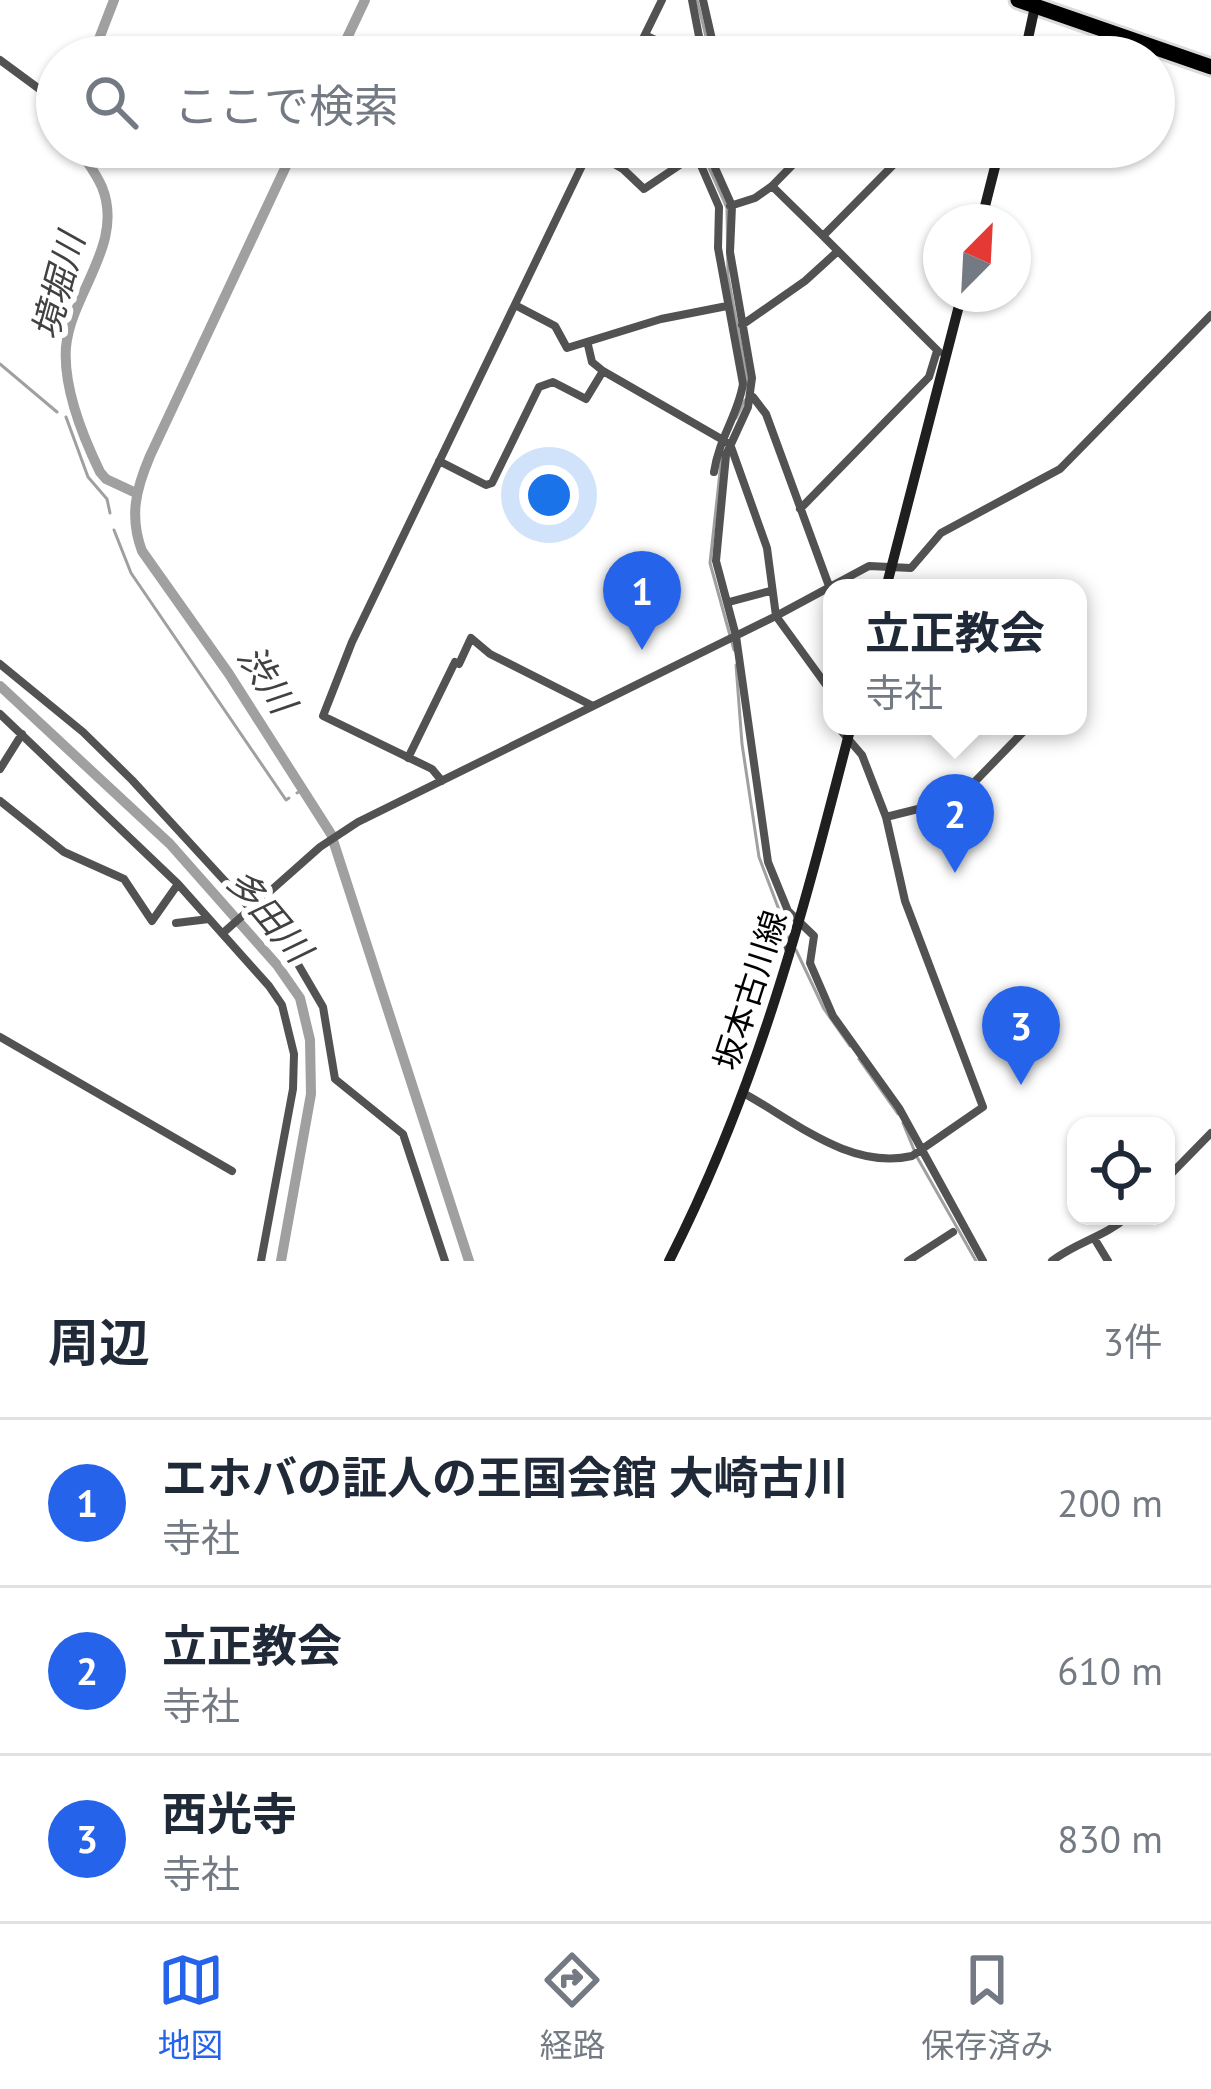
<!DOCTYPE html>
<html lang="ja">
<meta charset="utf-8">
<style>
body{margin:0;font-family:"PT Sans","Noto Sans JP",sans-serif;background:#f6f6f7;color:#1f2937}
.controls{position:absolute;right:36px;bottom:36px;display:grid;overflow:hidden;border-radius:24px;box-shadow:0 3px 9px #0004}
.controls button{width:108px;height:108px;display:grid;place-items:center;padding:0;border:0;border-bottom:3px solid #e0e1e3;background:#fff;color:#1f2937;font:60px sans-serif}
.compass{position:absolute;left:923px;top:204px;width:108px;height:108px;border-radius:50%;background:#fff;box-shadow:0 3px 9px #0004;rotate:24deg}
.you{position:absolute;left:549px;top:495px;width:42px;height:42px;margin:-30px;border:9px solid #fff;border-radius:50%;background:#1a73e8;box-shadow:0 0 0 18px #1a73e833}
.badge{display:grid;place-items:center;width:78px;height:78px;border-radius:50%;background:#2563eb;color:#fff;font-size:39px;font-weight:700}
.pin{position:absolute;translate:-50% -99px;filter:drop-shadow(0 3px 6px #0008)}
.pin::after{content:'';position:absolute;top:63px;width:42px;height:36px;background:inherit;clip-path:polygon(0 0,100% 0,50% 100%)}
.popup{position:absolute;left:823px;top:579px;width:264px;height:156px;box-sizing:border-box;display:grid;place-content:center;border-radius:24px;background:#fff;filter:drop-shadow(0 3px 9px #0005);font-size:39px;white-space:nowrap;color:#747a83}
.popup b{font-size:45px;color:#1f2937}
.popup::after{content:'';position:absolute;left:50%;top:100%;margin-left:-24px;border:24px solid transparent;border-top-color:#fff}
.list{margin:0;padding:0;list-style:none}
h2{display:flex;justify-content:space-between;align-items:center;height:156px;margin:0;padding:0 48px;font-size:51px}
h2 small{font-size:39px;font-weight:400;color:#747a83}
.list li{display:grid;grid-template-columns:78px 1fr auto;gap:36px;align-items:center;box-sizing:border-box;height:168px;padding:0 48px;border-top:3px solid #e0e1e3}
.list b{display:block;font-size:45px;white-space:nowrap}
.list p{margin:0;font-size:39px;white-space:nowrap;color:#747a83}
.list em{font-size:39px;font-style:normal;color:#747a83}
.icon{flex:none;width:66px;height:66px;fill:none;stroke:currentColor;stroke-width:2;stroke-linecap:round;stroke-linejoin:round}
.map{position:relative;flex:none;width:1211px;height:1261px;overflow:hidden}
.search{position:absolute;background:#fff;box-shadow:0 3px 9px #0004;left:36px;right:36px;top:36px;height:132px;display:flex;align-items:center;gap:30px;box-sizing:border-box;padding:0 42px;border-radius:66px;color:#747a83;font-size:45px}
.sheet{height:660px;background:#fff}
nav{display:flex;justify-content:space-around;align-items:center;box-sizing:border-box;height:168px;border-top:3px solid #e0e1e3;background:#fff;font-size:33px;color:#747a83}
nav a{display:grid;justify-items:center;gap:6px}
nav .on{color:#2563eb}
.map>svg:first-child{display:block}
</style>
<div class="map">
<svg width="1211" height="1261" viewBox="0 0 1211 1261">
<rect width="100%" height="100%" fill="#fff"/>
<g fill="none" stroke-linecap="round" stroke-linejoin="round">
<!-- stream -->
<path stroke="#a0a0a0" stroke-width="3" d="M 697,0 L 711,57
M 707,147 L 705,159 L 727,208 L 728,276 L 748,384
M 0,364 L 57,412
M 66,417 L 88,477 L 107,499 L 110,513
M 736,418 L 745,400
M 722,454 L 710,563 L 734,650
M 114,530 L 131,573 L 286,800 L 289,798
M 736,665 L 742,744 L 759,857 L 789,936
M 297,793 L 304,789
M 796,950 L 824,1009 L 850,1046
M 859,1059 L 898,1114
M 903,1123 L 917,1157 L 976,1261"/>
<!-- river -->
<path stroke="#a0a0a0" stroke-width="10" d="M 92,57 L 114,0
M 338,57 L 365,0
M 78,147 C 86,161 96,173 102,187 C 125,244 71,293 66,347 C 63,387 83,437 100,472 L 106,479 L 136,493
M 295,147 L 150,456 C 136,489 129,516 142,551 L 229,674 L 331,834 L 469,1261
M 0,686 L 170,844 L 277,965 L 300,998 L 310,1040 L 311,1094 L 281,1261"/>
<!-- highway casing -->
<g stroke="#dbdbdb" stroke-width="21">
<path id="highway" d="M 1018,0 L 1211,67"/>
</g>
<!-- street -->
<path stroke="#525252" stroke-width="8" d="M 692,0 L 703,57
M 703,0 L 716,57
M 645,35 L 692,57
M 634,57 L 662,0
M 0,60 L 57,102
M 700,147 L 696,154 L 719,207 L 718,248 L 743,384 C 738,415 719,438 714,472
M 714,147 L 715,168 L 732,206 L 730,252 L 752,378 L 748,407 L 726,455 L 716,561 L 736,636 L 768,862 L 788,911 L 814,936 L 810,963 L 833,1016 L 899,1108 L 983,1261
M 590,150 L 623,169 L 644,189 L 696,154
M 772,186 L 810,147
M 730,206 L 755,198 L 772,186 L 823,236 L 911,147
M 823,236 L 939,352
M 515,305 L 555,326 L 567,348 L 661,319 L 727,306
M 742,325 L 805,281 L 838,251
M 588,345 L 592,362 L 603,371
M 753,397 L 766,414 L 829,586
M 439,461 L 486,485 L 492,483 L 539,387 L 553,382 L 586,399 L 603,371 L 730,444 L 767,548 L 776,616 L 832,693
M 800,509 L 929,377 L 937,351
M 729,602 L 770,591
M 0,664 L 83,732 L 132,780 L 292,954 L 323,1007 L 335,1079 L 403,1134 L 445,1261
M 0,714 L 178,884 L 269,986 L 282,1005 L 294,1054 L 293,1089 L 261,1261
M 408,758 L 455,662 L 459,664 L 471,638 L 490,654 L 593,706
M 0,769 L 22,734
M 442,781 L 432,769 L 323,716 L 352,642 L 591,147
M 0,801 L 64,852 L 124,879 L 152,921 L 178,884
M 886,817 L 958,799 L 1029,726
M 779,921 L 790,954
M 176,923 L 209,919
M 223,933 L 320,847 L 358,822 L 776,616 L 869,566 L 911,568 L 941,533 L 1060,469 L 1211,315
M 0,1037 L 232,1171
M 745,1094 C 796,1122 850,1170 912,1156 L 983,1107 L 905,901 L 886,817 L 862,755 L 837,726
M 1166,1179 L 1211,1133
M 1094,1238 L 1108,1261
M 908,1261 L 953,1232
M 1052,1261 C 1076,1242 1105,1237 1128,1216"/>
<!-- secondary -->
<path stroke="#1f1f1f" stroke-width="10" d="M 1024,57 L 1036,2
M 981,222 L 1000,147
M 886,588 L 962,294
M 669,1261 C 759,1084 802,916 851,726"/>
<!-- highway -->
<use href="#highway" stroke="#000" stroke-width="15"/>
</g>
<g text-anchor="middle" stroke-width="12" stroke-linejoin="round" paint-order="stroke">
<!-- street labels -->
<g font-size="33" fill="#000" stroke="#fff">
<text transform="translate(750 990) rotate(-72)" y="12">坂本古川線</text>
</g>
<!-- water labels -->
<g font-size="36" font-style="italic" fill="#414141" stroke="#fff">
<text transform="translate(58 286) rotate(-75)" y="13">境堀川</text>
<text transform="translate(267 679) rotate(57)" y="13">渋川</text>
<text transform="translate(269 915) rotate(50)" y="13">多田川</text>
</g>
</g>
</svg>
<div class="controls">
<button><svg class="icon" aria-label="locate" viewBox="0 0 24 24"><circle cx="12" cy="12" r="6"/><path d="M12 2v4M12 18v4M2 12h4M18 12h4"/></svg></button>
</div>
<svg class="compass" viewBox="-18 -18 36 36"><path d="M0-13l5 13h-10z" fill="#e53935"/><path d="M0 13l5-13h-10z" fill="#747a83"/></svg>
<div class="you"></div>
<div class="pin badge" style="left:642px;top:650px">1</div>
<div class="pin badge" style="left:955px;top:873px">2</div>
<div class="popup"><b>立正教会</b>寺社</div>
<div class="pin badge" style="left:1021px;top:1085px">3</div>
<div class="search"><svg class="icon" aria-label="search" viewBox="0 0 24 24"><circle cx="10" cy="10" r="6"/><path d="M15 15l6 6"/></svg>ここで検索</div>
</div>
<section class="sheet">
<h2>周辺<small>3件</small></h2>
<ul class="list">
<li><span class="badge">1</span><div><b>エホバの証人の王国会館 大崎古川</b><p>寺社</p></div><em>200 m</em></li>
<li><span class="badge">2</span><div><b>立正教会</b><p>寺社</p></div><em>610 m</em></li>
<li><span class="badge">3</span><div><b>西光寺</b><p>寺社</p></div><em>830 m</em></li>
</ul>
</section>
<nav>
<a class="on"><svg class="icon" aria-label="map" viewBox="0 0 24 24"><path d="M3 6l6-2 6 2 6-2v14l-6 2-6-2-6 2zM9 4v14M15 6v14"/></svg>地図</a>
<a><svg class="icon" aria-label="directions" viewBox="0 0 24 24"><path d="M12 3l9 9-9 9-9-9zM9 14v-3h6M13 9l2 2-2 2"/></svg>経路</a>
<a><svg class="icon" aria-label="saved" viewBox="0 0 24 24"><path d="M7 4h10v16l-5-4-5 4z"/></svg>保存済み</a>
</nav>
